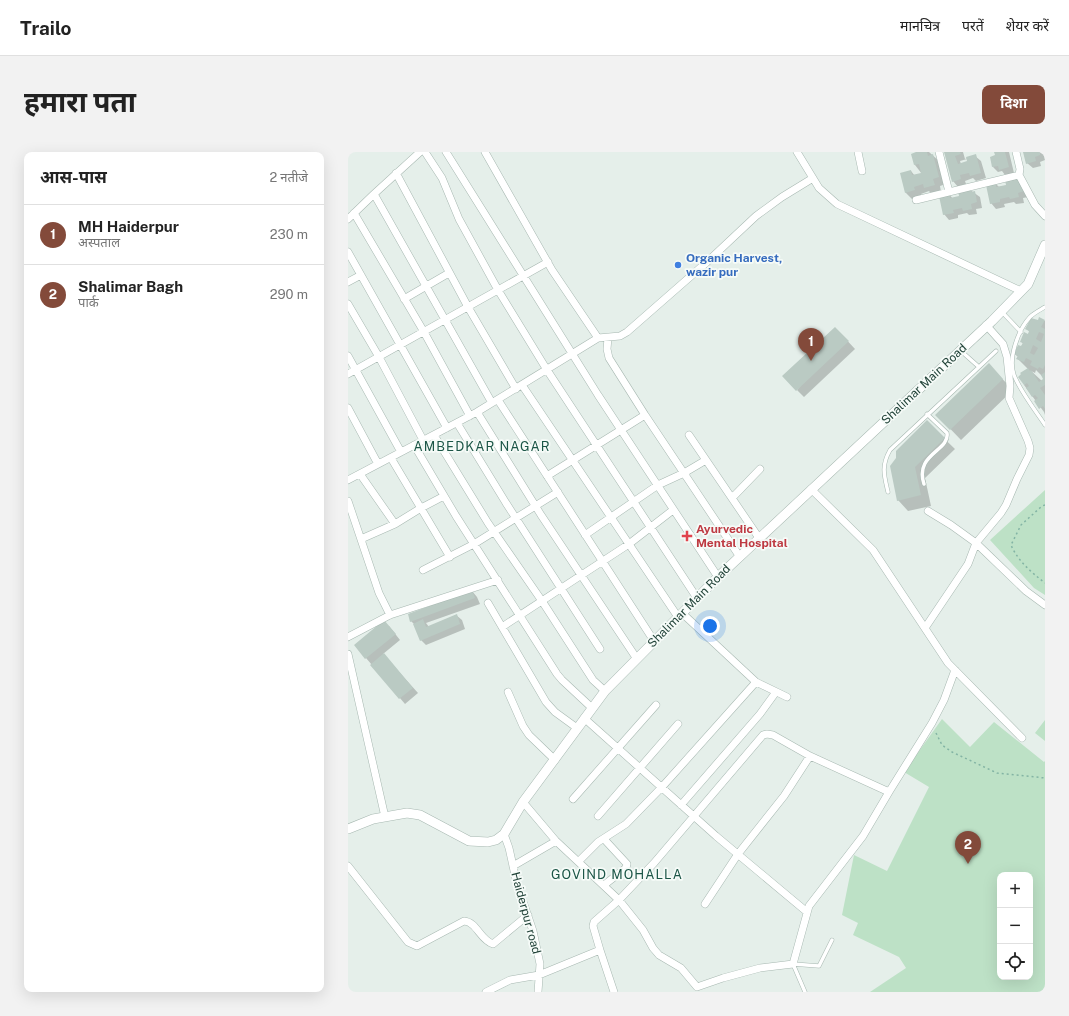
<!DOCTYPE html>
<html lang="hi">
<meta charset="utf-8">
<style>
body{margin:0;font-family:"Public Sans","Noto Sans Devanagari",sans-serif;background:#f2f2f2;color:#222}
.controls{position:absolute;right:12px;bottom:12px;display:grid;overflow:hidden;border-radius:8px;box-shadow:0 4px 16px #0002}
.controls button{width:36px;height:36px;display:grid;place-items:center;padding:0;border:0;border-bottom:1px solid #e0e0e0;background:#fff;color:#222;font:20px sans-serif}
.you{position:absolute;left:362px;top:474px;width:14px;height:14px;margin:-10px;border:3px solid #fff;border-radius:50%;background:#1a73e8;box-shadow:0 0 0 6px #1a73e833}
.badge{display:grid;place-items:center;width:26px;height:26px;border-radius:50%;background:#834a3a;color:#fff;font-size:13px;font-weight:700}
.pin{position:absolute;translate:-50% -33px;filter:drop-shadow(0 1px 2px #0008)}
.pin::after{content:'';position:absolute;top:21px;width:14px;height:12px;background:inherit;clip-path:polygon(0 0,100% 0,50% 100%)}
.list{margin:0;padding:0;list-style:none}
h2{display:flex;justify-content:space-between;align-items:center;height:52px;margin:0;padding:0 16px;font-size:17px}
h2 small{font-size:13px;font-weight:400;color:#767676}
.list li{display:grid;grid-template-columns:26px 1fr auto;gap:12px;align-items:center;box-sizing:border-box;height:60px;padding:0 16px;border-top:1px solid #e0e0e0}
.list b{display:block;font-size:15px;white-space:nowrap}
.list p{margin:0;font-size:13px;white-space:nowrap;color:#767676}
.list em{font-size:13px;font-style:normal;color:#767676}
.icon{flex:none;width:22px;height:22px;fill:none;stroke:currentColor;stroke-width:2;stroke-linecap:round;stroke-linejoin:round}
.map{position:relative;flex:none;width:697px;height:840px;overflow:hidden;border-radius:8px}
header{display:flex;align-items:center;gap:24px;box-sizing:border-box;height:56px;padding:0 20px;background:#fff;border-bottom:1px solid #e0e0e0}
header strong{font-size:19px}
nav{display:flex;gap:22px;margin-inline-start:auto;font-size:14px}
.intro{display:flex;align-items:center;justify-content:space-between;box-sizing:border-box;height:96px;padding:0 24px}
h1{margin:0;font-size:28px}
.button{padding:10px 18px;border-radius:8px;background:#834a3a;color:#fff;font-size:14px;font-weight:700}
main{display:flex;gap:24px;padding:0 24px}
aside{flex:1;background:#fff;border-radius:8px;box-shadow:0 4px 16px #0002}
.map>svg:first-child{display:block}
</style>
<header>
<strong>Trailo</strong>
<nav><a>मानचित्र</a><a>परतें</a><a>शेयर करें</a></nav>
</header>
<div class="intro"><h1>हमारा पता</h1><a class="button">दिशा</a></div>
<main>
<aside>
<h2>आस-पास<small>2 नतीजे</small></h2>
<ul class="list">
<li><span class="badge">1</span><div><b>MH Haiderpur</b><p>अस्पताल</p></div><em>230 m</em></li>
<li><span class="badge">2</span><div><b>Shalimar Bagh</b><p>पार्क</p></div><em>290 m</em></li>
</ul>
</aside>
<div class="map">
<svg width="697" height="840" viewBox="0 0 697 840">
<rect width="100%" height="100%" fill="#e5efea"/>
<!-- green -->
<path fill="#bde1c6" fill-rule="evenodd" d="M 697,338 L 697,443 L 686,436 L 642,388 Z
M 594,567 L 622,595 L 646,570 L 696,610 L 697,609 L 697,840 L 522,840 L 558,816 L 551,805 L 505,783 L 510,771 L 494,763 L 506,703 L 539,719 L 581,635 L 556,620 ZM 652,723 L 682,723 L 682,825 L 652,825 Z
M 697,568 L 697,589 L 687,581 Z"/>
<!-- shadow -->
<path fill="#0003" fill-rule="evenodd" d="M 569,0 L 581,0 L 592,10 L 598,32 L 592,34 L 593,40 L 584,43 L 581,39 L 573,42 L 574,46 L 565,48 L 558,41 L 553,22 L 563,19 L 567,24 L 574,22 L 567,13 Z
M 597,0 L 615,0 L 617,7 L 627,4 L 633,9 L 638,26 L 628,29 L 625,26 L 617,29 L 618,32 L 610,35 L 605,29 ZM 619,7 L 620,10 L 613,12 L 612,9 Z
M 647,0 L 661,0 L 666,21 L 657,23 L 654,19 L 650,20 L 645,15 L 648,4 Z
M 676,0 L 695,0 L 697,8 L 692,10 L 693,14 L 685,16 L 679,11 Z
M 669,27 L 680,45 L 675,46 L 676,51 L 668,52 L 666,50 L 656,52 L 657,55 L 648,57 L 643,51 L 647,31 L 651,35 L 659,34 Z
M 622,38 L 632,45 L 634,56 L 628,57 L 629,62 L 621,63 L 619,61 L 610,63 L 610,66 L 601,68 L 596,62 L 601,42 L 605,47 L 612,45 Z
M 691,169 L 697,169 L 697,263 L 696,260 L 676,233 L 680,217 L 669,206 L 670,205 L 667,202 L 675,192 L 673,189 L 682,180 L 679,177 ZM 688,218 L 697,227 L 694,229 L 683,219 L 687,221 Z
M 494,183 L 507,197 L 456,245 L 449,238 Z
M 641,213 L 665,238 L 613,288 L 589,263 Z
M 579,270 L 607,297 L 577,326 L 583,354 L 560,359 L 550,348 L 549,306 Z
M 124,439 L 129,445 L 132,452 L 78,471 L 81,475 L 108,463 L 114,468 L 117,477 L 78,493 L 73,488 L 66,472 L 63,469 Z
M 41,474 L 52,488 L 35,502 L 70,541 L 57,552 L 7,493 Z"/>
<!-- building -->
<path fill="#bacac3" fill-rule="evenodd" d="M 568,0 L 579,0 L 580,4 L 585,2 L 591,25 L 585,27 L 587,33 L 576,36 L 575,32 L 566,35 L 567,38 L 557,41 L 552,21 L 563,18 L 564,23 L 573,21 L 571,12 L 566,13 L 563,2 Z
M 596,0 L 612,0 L 613,2 L 607,4 L 610,12 L 619,9 L 618,5 L 628,2 L 633,21 L 622,24 L 621,21 L 612,23 L 613,27 L 604,30 Z
M 646,0 L 657,0 L 661,15 L 651,18 L 650,14 L 644,15 L 642,5 L 647,3 Z
M 675,0 L 692,0 L 692,3 L 687,5 L 688,9 L 678,12 Z
M 669,26 L 673,28 L 676,39 L 670,41 L 671,45 L 662,47 L 661,45 L 652,47 L 652,50 L 642,52 L 638,33 L 648,30 L 648,35 L 658,33 L 657,28 Z
M 623,37 L 623,40 L 627,39 L 629,50 L 623,52 L 624,57 L 615,59 L 614,56 L 605,58 L 606,61 L 595,63 L 591,44 L 601,41 L 602,46 L 611,44 L 610,39 Z
M 691,165 L 697,168 L 693,175 L 697,177 L 697,213 L 695,217 L 691,215 L 690,217 L 682,213 L 684,209 L 678,206 L 676,210 L 668,207 L 670,204 L 666,202 L 670,193 L 673,194 L 675,191 L 672,190 L 676,180 L 680,182 L 681,179 L 677,177 L 683,166 L 690,168 ZM 691,180 L 696,182 L 693,190 L 688,187 ZM 685,193 L 690,196 L 686,203 L 682,201 Z
M 487,175 L 501,189 L 448,239 L 434,224 Z
M 641,211 L 655,227 L 602,278 L 587,263 Z
M 680,216 L 682,219 L 683,218 L 691,230 L 695,227 L 693,223 L 697,220 L 697,233 L 692,236 L 697,243 L 697,257 L 695,254 L 691,257 L 686,249 L 690,246 L 687,243 L 684,245 L 678,236 L 681,234 L 679,231 L 676,233 L 670,225 L 673,222 L 672,221 Z
M 579,268 L 597,286 L 567,315 L 573,343 L 549,349 L 542,314 L 548,306 L 548,299 Z
M 124,438 L 127,446 L 62,470 L 60,462 Z
M 109,462 L 112,472 L 72,489 L 65,472 L 75,467 L 78,475 Z
M 36,468 L 48,482 L 17,507 L 6,493 Z
M 36,501 L 65,536 L 51,547 L 22,513 Z"/>
<g fill="none" stroke-linecap="round" stroke-linejoin="round">
<!-- service casing -->
<g stroke="#a7b8b1" stroke-width="4.5">
<path id="service" d="M 697,155 C 692,158 686,161 682,165 C 670,178 660,206 666,223 C 672,239 687,258 697,273
M 654,160 L 673,180
M 631,215 L 648,199
M 576,332 C 566,302 602,299 599,281 L 579,262
M 540,340 C 536,323 533,314 542,298 L 631,215 L 613,199
M 457,840 L 445,812 L 471,814 L 484,788"/>
</g>
<!-- minor casing -->
<g stroke="#a7b8b1" stroke-width="8">
<path id="minor" d="M 77,0 L 94,26 L 111,67 L 150,138 L 199,218 L 349,446
M 98,0 L 250,243 L 370,425
M 137,0 L 204,118 L 250,186
M 449,0 L 471,36 L 489,52 L 673,139
M 510,0 L 514,19
M 591,0 L 601,40
M 48,21 L 120,155 L 168,237
M 671,23 L 687,53 L 697,64
M 26,42 L 144,251
M 568,48 L 671,23 L 672,17 L 668,0
M 6,61 L 76,180 L 122,264
M 0,67 L 26,42 L 72,0
M 0,100 L 99,276
M 0,130 L 13,123
M 56,147 L 101,121
M 0,152 L 31,205 L 75,288
M 260,186 L 259,197 L 261,206 L 297,263 L 392,405
M 0,204 L 53,300
M 0,222 L 200,110
M 174,233 L 330,465
M 150,248 L 306,489
M 0,256 L 30,312
M 129,260 L 193,363 L 289,507
M 109,271 L 158,351 L 252,497
M 86,283 L 140,371 L 194,449 L 245,528 L 257,539
M 341,283 L 411,386
M 66,293 L 108,364 L 209,522 L 214,528 L 244,556
M 43,306 L 102,405
M 12,322 L 47,372
M 199,324 L 297,263
M 0,328 L 129,260 L 250,186 L 272,184 L 279,180 L 359,110 L 408,64 L 434,45 L 465,26
M 463,337 L 525,398 L 600,511 L 674,586
M 384,346 L 412,317
M 0,349 L 31,441 L 42,463
M 580,359 L 603,373 L 628,391 L 678,439 L 697,453
M 237,383 L 310,333 L 336,321 L 358,308
M 13,387 L 47,372 L 73,356 L 96,344
M 75,418 L 126,392 L 210,340
M 140,451 L 198,550 L 207,560 L 229,576
M 334,461 L 408,530 L 439,545
M 154,475 L 281,392 L 325,358
M 577,476 L 620,412 L 628,391 L 653,361 L 658,353 L 669,327 L 681,303 L 682,296 L 680,289 L 661,246 L 662,234 L 659,205 L 655,192 L 638,173
M 0,485 L 42,463 L 150,428
M 0,502 L 37,665
M 160,540 L 175,574 L 181,583 L 207,608
M 236,566 L 368,684 L 459,760
M 225,647 L 308,553
M 175,650 L 208,689 L 271,748 L 295,778 L 305,796 L 311,803 L 333,816 L 349,835 L 375,826 L 412,816 L 445,812 L 461,754 L 515,684 L 541,640 L 584,571 L 596,548 L 607,518
M 333,653 L 412,562 L 428,540
M 250,664 L 330,572
M 156,682 L 161,696 L 169,732 L 185,779 L 192,812 L 190,840
M 231,709 L 250,690 L 278,672 L 314,635 L 408,530
M 0,714 L 60,790 L 69,794 L 116,769 C 129,770 132,788 145,792 L 180,763
M 165,714 L 208,689
M 256,733 L 278,716 L 279,712 L 256,687
M 357,752 L 390,702 L 436,644 L 462,604
M 252,798 L 266,840
M 138,840 L 162,828 L 191,823 L 252,798 L 245,774 L 246,770 L 271,748 L 306,711 L 415,583 L 419,582 L 425,583 L 462,604 L 541,640"/>
</g>
<!-- tertiary casing -->
<g stroke="#a7b8b1" stroke-width="10">
<path id="tertiary" d="M 0,677 L 25,667 L 59,661 L 72,663 L 121,689 L 140,690 L 148,688 L 156,682 L 175,650 L 257,539 L 370,425 L 644,169 L 680,132 L 697,93"/>
</g>
<!-- path -->
<path stroke="#83b4a4" stroke-width="1.5" stroke-dasharray="2 3" stroke-linecap="butt" d="M 697,353 L 694,354 L 673,373 L 663,393 C 670,409 683,420 697,431
M 588,581 L 594,593 L 604,600 L 649,621 L 697,626"/>
<!-- service -->
<use href="#service" stroke="#fff" stroke-width="3.5"/>
<!-- minor -->
<use href="#minor" stroke="#fff" stroke-width="7"/>
<!-- tertiary -->
<use href="#tertiary" stroke="#fff" stroke-width="9"/>
</g>
<!-- markers -->
<circle fill="#3f7fe0" stroke="#f6fbf8" stroke-width="1.5" cx="330" cy="113" r="4"/>
<path fill="#e0444e" stroke="#f6fbf8" stroke-width="1.5" d="M337 378h4v4h4v4h-4v4h-4v-4h-4v-4h4z"/>
<g text-anchor="middle" stroke-width="3.5" stroke-linejoin="round" paint-order="stroke">
<!-- shop labels -->
<g font-size="12" font-weight="bold" fill="#366cbe" stroke="#f6fbf8" text-anchor="start">
<text x="338" y="110">Organic Harvest,<tspan x="338" dy="14">wazir pur</tspan></text>
</g>
<!-- street labels -->
<g font-size="12" fill="#224339" stroke="#f6fbf8">
<text transform="translate(576 232) rotate(-43)" y="4">Shalimar Main Road</text>
<text transform="translate(341 454) rotate(-45)" y="4">Shalimar Main Road</text>
<text transform="translate(178 761) rotate(75)" y="4">Haiderpur road</text>
</g>
<!-- health labels -->
<g font-size="12" font-weight="bold" fill="#be3a42" stroke="#f6fbf8" text-anchor="start">
<text x="348" y="381">Ayurvedic<tspan x="348" dy="14">Mental Hospital</tspan></text>
</g>
<!-- neighbourhood labels -->
<g font-size="13" letter-spacing="1" fill="#1c5647" stroke="#f6fbf8">
<text x="134" y="299">AMBEDKAR NAGAR</text>
<text x="269" y="727">GOVIND MOHALLA</text>
</g>
</g>
</svg>
<div class="controls">
<button>+</button>
<button>−</button>
<button><svg class="icon" aria-label="locate" viewBox="0 0 24 24"><circle cx="12" cy="12" r="6"/><path d="M12 2v4M12 18v4M2 12h4M18 12h4"/></svg></button>
</div>
<div class="you"></div>
<div class="pin badge" style="left:463px;top:209px">1</div>
<div class="pin badge" style="left:620px;top:712px">2</div>
</div>
</main>
